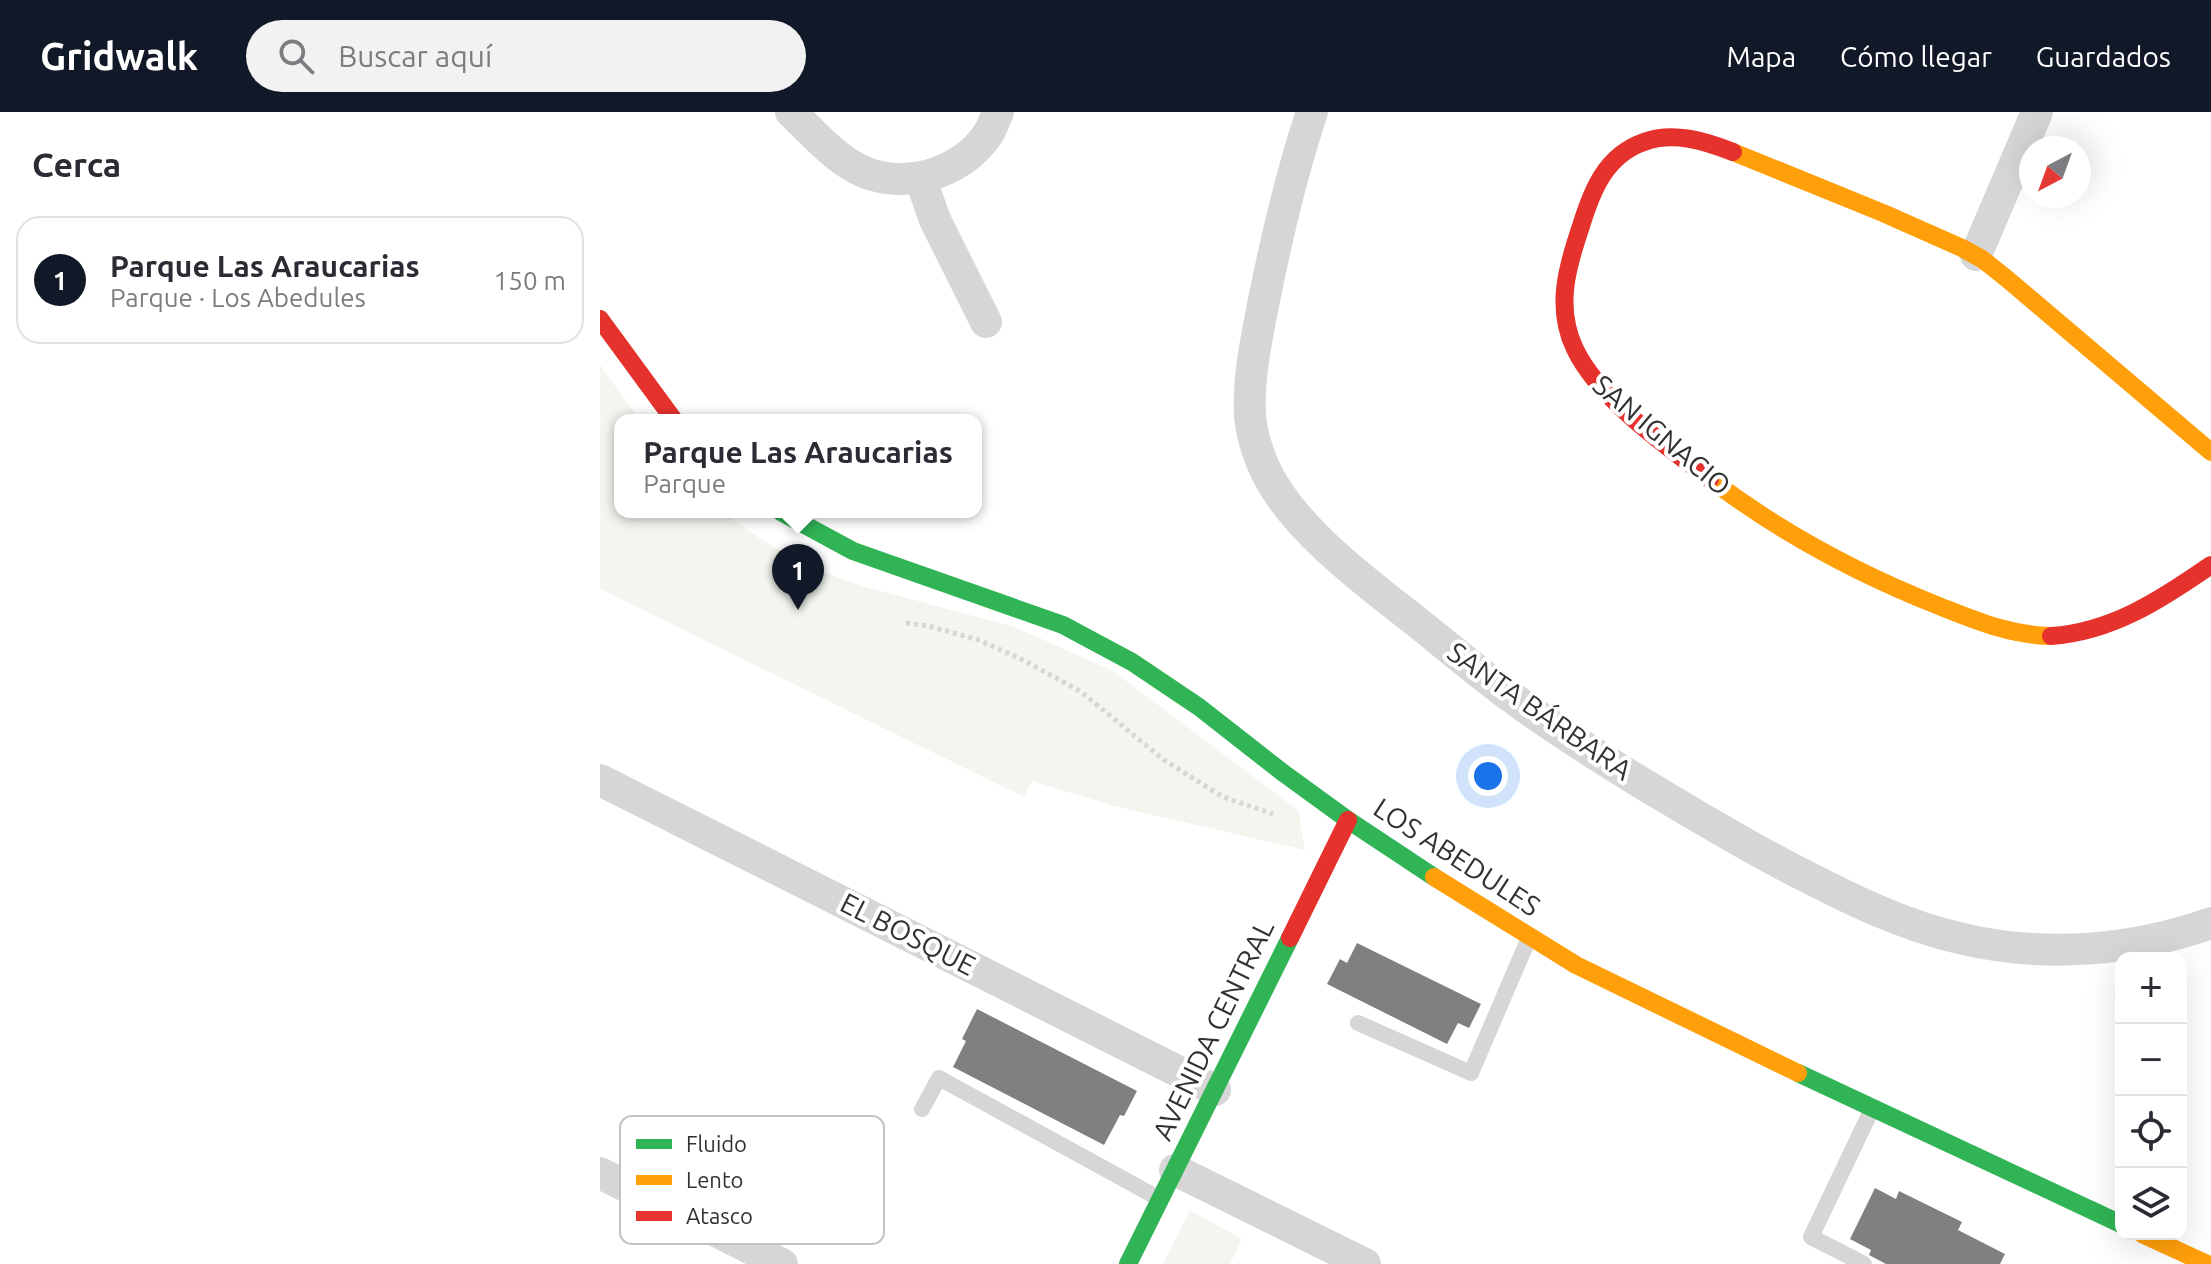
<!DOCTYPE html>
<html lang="es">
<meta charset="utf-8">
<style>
body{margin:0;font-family:Ubuntu,sans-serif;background:#f2f2f3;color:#2b2b33}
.controls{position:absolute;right:24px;bottom:24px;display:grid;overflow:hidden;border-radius:16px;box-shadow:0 8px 32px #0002}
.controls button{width:72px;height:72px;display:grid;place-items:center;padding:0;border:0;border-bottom:2px solid #e1e1e2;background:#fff;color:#2b2b33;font:40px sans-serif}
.compass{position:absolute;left:1419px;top:24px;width:72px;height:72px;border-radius:50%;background:#fff;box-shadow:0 8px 32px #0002;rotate:221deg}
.you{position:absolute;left:888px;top:664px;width:28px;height:28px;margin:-20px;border:6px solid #fff;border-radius:50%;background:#1a73e8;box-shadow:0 0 0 12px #1a73e833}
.badge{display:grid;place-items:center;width:52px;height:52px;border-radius:50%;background:#111827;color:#fff;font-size:26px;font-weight:700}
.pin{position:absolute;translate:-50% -66px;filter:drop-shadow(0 2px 4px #0008)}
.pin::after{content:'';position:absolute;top:42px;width:28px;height:24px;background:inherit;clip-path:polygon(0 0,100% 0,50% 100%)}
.popup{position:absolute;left:14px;top:302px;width:368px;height:104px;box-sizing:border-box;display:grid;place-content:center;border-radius:16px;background:#fff;filter:drop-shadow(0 2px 6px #0005);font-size:26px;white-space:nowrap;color:#7c7c81}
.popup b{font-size:30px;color:#2b2b33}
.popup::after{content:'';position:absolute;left:50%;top:100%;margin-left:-16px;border:16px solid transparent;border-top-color:#fff}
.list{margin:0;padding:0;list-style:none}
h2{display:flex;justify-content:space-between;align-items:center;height:104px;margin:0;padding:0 32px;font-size:34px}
h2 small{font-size:26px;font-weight:400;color:#7c7c81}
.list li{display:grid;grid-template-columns:52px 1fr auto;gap:24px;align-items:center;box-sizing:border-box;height:128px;margin:0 16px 16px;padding:0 16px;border:2px solid #e1e1e2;border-radius:24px}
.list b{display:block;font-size:30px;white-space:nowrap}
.list p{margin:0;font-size:26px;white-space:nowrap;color:#7c7c81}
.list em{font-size:26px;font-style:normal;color:#7c7c81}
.icon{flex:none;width:44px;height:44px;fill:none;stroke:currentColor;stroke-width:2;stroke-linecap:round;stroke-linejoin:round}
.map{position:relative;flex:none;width:1611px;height:1152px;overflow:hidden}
header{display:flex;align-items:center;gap:48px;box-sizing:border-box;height:112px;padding:0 40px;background:#111827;color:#fff}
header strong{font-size:38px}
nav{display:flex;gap:44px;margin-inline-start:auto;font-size:28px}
.search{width:560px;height:72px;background:#f2f2f3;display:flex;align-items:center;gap:20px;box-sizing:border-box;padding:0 28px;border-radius:44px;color:#7c7c81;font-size:30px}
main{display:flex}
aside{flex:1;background:#fff}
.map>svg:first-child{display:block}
</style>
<header>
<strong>Gridwalk</strong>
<div class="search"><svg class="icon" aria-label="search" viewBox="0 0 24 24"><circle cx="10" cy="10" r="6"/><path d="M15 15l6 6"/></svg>Buscar aquí</div>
<nav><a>Mapa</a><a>Cómo llegar</a><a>Guardados</a></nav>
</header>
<main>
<aside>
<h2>Cerca<small></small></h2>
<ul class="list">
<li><span class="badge">1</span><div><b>Parque Las Araucarias</b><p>Parque · Los Abedules</p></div><em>150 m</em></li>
</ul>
</aside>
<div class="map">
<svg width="1611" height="1152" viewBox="0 0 1611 1152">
<rect width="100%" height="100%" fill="#fff"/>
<!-- green -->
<path fill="#f3f6ee" d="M 0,253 L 40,308 L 20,308 L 20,400 L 123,400 L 150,420 L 185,442 L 223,460 L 262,474 L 415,515 L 513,559 L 698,698 L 705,738 L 514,694 L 432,669 L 424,685 L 0,477 Z
M 590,1098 L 642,1127 L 630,1152 L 563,1152 Z"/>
<!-- building -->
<path fill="#808080" d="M 757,831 L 881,892 L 869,916 L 858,911 L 847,932 L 727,872 L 740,847 L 747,851 Z
M 377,897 L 537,979 L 524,1004 L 520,1003 L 504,1033 L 353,955 L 366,929 L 362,927 Z
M 1275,1076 L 1296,1087 L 1299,1079 L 1362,1110 L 1358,1118 L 1405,1142 L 1400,1152 L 1286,1152 L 1269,1143 L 1271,1138 L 1250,1127 Z"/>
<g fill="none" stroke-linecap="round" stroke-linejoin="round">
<!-- path -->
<path stroke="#d6d6d6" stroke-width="5" stroke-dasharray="4 4" stroke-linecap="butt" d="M 306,511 L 328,514 L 376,527 L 419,546 L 480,579 L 564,648 L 623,685 L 673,702"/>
<!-- lane -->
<path stroke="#d6d6d6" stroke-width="16" d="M 758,911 L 871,961 L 929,826
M 322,997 L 339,966 L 560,1087
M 1264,1152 L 1211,1125 L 1271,999"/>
<!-- street -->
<path stroke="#d6d6d6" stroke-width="32" d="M 191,0 C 210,18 233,44 256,56 C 299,80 361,63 388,22 C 392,16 395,7 398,0
M 712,0 C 691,63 676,128 663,193 C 656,229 648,267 650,303 C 651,320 657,338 663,353 C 689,414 766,470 817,510 C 848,535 878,560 910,584 C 953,616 999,645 1045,673 C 1092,701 1138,729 1186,754 C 1244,784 1300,813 1363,827 C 1444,846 1533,839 1611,811
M 320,65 L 335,108 L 386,210
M 1376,143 L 1437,0
M 0,668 L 615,978
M 575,1058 L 765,1152
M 0,1061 L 182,1152"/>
<!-- fast -->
<path stroke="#30b455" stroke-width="18" d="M 181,400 L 253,439 L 463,513 L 532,550 L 599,595 L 682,660 L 748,708 L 834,765
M 1198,961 L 1521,1112
M 528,1152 L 690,826"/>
<!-- slow -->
<path stroke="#ff9f0a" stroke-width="18" d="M 1133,40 L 1283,101 L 1362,136 L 1382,147 L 1406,166 L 1611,340
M 1110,367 C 1180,420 1258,462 1339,494 C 1377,509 1409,523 1451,524
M 834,765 L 976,853 L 1198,961
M 1542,1122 L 1607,1152"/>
<!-- jam -->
<path stroke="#e5322d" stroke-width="18" d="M 0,207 L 74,308
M 1110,367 C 1067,335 998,286 975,237 C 955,196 967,155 981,114 C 992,78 1006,43 1044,30 C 1073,19 1105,29 1133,40
M 1451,524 C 1512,520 1562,487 1611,453
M 690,826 L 748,708"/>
</g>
<g text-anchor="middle" stroke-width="8" stroke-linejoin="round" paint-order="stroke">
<!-- street labels -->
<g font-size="28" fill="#323232" stroke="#fff">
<text transform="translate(1062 323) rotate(40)" y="10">SAN IGNACIO</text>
<text transform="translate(940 599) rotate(35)" y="10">SANTA BÁRBARA</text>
<text transform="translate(857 745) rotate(33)" y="10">LOS ABEDULES</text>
<text transform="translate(308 822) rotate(27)" y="10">EL BOSQUE</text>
<text transform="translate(613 918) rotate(-64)" y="10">AVENIDA CENTRAL</text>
</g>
</g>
<!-- legend -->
<rect x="20" y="1004" width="264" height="128" rx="12" fill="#fff" stroke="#c2c2c2" stroke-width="2"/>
<rect x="36" y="1027" width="36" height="10" fill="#30b455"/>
<rect x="36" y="1063" width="36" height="10" fill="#ff9f0a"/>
<rect x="36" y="1099" width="36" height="10" fill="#e5322d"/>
<g font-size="22" fill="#323232">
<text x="86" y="1040">Fluido</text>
<text x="86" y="1076">Lento</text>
<text x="86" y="1112">Atasco</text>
</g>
</svg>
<div class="controls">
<button>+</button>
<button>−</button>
<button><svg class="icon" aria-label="locate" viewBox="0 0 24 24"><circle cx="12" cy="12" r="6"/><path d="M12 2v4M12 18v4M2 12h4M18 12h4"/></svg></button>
<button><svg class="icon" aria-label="layers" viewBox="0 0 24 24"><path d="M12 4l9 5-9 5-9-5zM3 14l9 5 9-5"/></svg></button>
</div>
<svg class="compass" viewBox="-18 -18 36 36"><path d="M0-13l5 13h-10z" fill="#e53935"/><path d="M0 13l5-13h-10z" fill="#7c7c81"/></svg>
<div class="you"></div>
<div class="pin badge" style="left:198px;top:498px">1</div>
<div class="popup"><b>Parque Las Araucarias</b>Parque</div>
</div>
</main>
